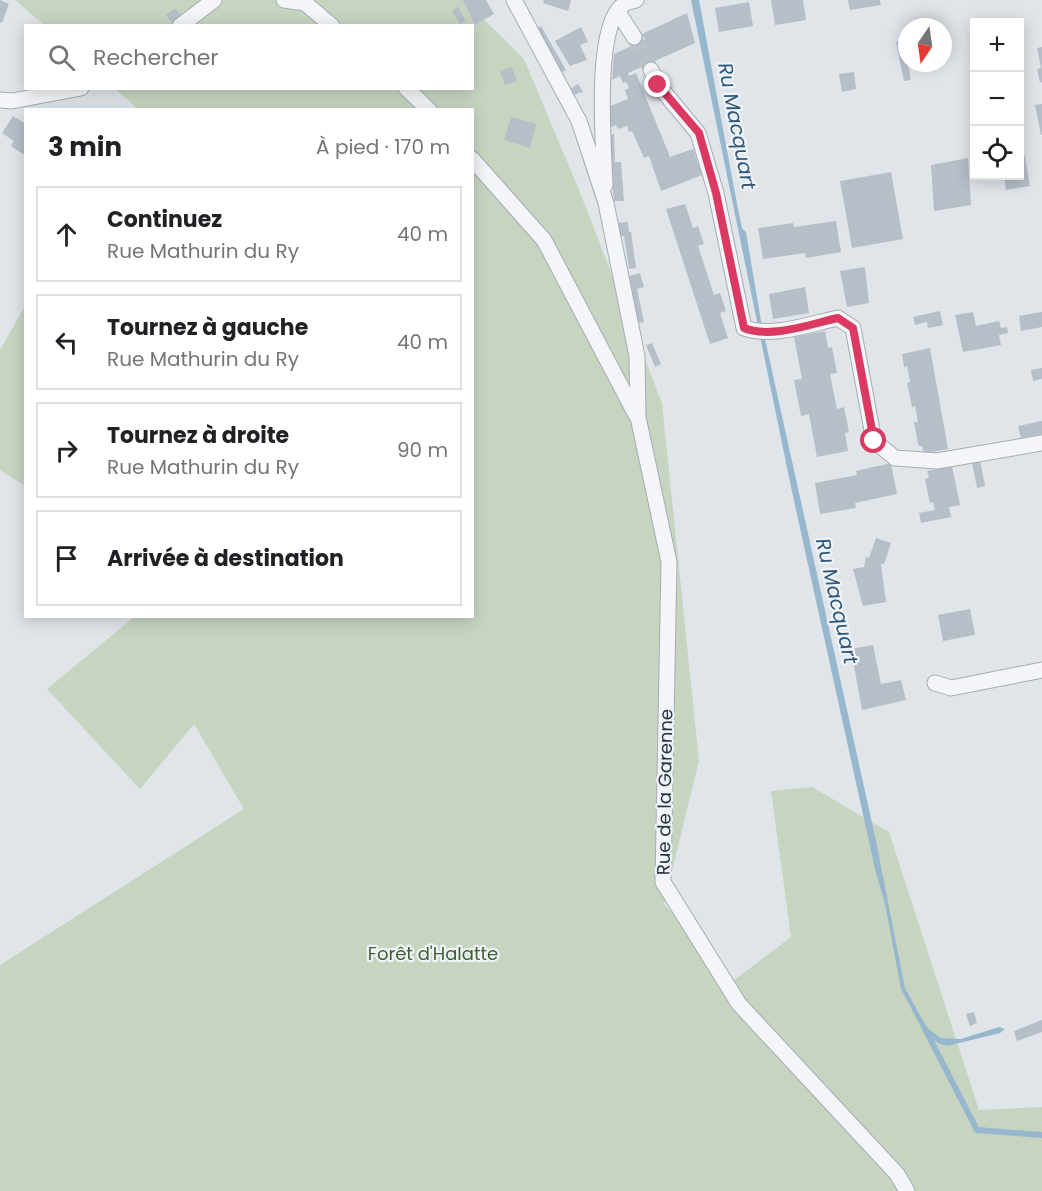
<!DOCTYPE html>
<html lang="fr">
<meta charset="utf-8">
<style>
body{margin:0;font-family:Poppins,sans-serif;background:#f6f6f6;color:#202124}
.controls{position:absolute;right:18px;top:18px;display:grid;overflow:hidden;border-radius:0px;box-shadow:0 3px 15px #0003}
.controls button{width:54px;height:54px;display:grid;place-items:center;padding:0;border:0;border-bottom:2px solid #e0e0e0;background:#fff;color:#202124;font:30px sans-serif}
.compass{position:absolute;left:898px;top:18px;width:54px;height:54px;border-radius:50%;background:#fff;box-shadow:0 3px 15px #0003;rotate:193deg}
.stop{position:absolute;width:18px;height:18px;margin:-14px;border:4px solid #db3962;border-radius:50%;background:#fff}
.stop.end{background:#db3962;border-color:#fff;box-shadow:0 2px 6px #0008}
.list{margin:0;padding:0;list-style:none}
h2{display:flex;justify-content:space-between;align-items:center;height:78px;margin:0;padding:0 24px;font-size:26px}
h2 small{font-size:20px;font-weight:400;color:#757577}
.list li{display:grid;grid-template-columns:39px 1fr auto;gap:18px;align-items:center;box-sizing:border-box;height:96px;margin:0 12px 12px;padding:0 12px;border:2px solid #e0e0e0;border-radius:0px}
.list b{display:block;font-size:22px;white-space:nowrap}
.list p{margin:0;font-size:20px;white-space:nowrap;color:#757577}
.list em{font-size:20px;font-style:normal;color:#757577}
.icon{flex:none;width:33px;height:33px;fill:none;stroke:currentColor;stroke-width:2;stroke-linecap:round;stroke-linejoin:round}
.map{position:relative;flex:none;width:1042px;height:1191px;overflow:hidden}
.search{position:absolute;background:#fff;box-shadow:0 3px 15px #0003;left:24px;top:24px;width:450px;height:66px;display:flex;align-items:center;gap:15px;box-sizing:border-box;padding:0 21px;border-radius:0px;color:#757577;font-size:22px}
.panel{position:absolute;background:#fff;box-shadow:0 3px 15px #0003;left:24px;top:108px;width:450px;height:510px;border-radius:0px}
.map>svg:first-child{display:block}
</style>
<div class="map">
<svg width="1042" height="1191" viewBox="0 0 1042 1191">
<rect width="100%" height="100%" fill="#e0e5ea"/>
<!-- green -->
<path fill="#c7d5c0" d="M 15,0 L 464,0 L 524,59 L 579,190 L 662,403 L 699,761 L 664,904 L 733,981 L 791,937 L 771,791 L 812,787 L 889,832 L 979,1110 L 1042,1107 L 1042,1191 L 0,1191 L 0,965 L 244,809 L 194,724 L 140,789 L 47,689 L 134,617 L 472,616 L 472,110 L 138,109 L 115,89 L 472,88 L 472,26 L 44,25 Z
M 25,306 L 25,486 L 0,470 L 0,350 Z"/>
<!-- water -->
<path fill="#97b7ce" d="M 691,0 L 699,0 L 737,204 L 742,228 L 746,232 L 761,321 L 876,841 L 905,988 L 927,1028 L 941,1038 L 961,1039 L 999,1027 L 1005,1029 L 1000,1033 L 947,1046 L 938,1043 L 923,1031 L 901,989 L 885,904 L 875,869 L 791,487 Z"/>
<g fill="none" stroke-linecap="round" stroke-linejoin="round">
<!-- stream -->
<path stroke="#97b7ce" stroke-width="6" d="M 925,1029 L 977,1130 L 1042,1135"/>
</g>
<!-- building -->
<path fill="#b6bec8" d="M 0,0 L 9,4 L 2,23 L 0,22 Z
M 463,0 L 486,0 L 494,14 L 475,25 Z
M 544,0 L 571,0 L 568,11 L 543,3 Z
M 771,0 L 803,0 L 806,20 L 775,25 Z
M 848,0 L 880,0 L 881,5 L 850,10 Z
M 749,2 L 753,26 L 719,32 L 715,8 Z
M 458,7 L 466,21 L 460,24 L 452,11 Z
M 175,8 L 181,15 L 171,22 L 166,15 Z
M 687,13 L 695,43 L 628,73 L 629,76 L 636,73 L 670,157 L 693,149 L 702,175 L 661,191 L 649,156 L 644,158 L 632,131 L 629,132 L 627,126 L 618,129 L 616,125 L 607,129 L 608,107 L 628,99 L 625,90 L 629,88 L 626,82 L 623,83 L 620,76 L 612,80 L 614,54 L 645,40 L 642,34 Z
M 541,26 L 566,70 L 560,73 L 535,29 Z
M 581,27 L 588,42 L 580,45 L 587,60 L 570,66 L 555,41 Z
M 904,40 L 911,80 L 904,81 L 896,42 Z
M 1042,47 L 1042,82 L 1040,83 L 1037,69 L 1041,68 L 1037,48 Z
M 512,67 L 517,81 L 505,85 L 500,71 Z
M 854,72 L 856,89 L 842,92 L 839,74 Z
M 578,84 L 583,92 L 573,95 L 570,89 Z
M 1042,104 L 1042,135 L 1041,135 L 1035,105 Z
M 13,116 L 26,124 L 26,156 L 11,146 L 14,141 L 2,133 Z
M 511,117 L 536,124 L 530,148 L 504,140 Z
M 614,134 L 615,162 L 621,162 L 624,201 L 614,201 L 607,135 Z
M 1025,156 L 1030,186 L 1006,190 L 1004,176 L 1020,176 L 1020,157 Z
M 968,158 L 971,205 L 934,211 L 931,165 Z
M 891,172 L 903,239 L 852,248 L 840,181 Z
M 685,204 L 693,228 L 698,226 L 704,244 L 698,246 L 714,295 L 720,293 L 726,311 L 720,313 L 728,338 L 710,344 L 666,209 Z
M 836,221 L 841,252 L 806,258 L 805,253 L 763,259 L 758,228 L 793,223 L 794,227 Z
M 628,222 L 629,232 L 631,232 L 636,268 L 629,269 L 624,236 L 616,237 L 615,223 Z
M 865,267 L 869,303 L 847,307 L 840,271 Z
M 640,273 L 644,287 L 637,289 L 644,322 L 638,323 L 626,277 Z
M 805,287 L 809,313 L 773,319 L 769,294 Z
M 940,311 L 943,325 L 928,328 L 927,322 L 915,325 L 913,317 Z
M 973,312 L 976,326 L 999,321 L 1001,328 L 1007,327 L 1008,333 L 999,335 L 1001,345 L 963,352 L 955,315 Z
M 1042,312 L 1042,327 L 1021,331 L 1019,316 Z
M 825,331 L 828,348 L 832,347 L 837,373 L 830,374 L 837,409 L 844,407 L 849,432 L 845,433 L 848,451 L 817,457 L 809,414 L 801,416 L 794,380 L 802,379 L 794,337 Z
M 652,343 L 661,364 L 655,367 L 646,345 Z
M 930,348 L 948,449 L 924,454 L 922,446 L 919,446 L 918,443 L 914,422 L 918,422 L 915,406 L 912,407 L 907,383 L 910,382 L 907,366 L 904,367 L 902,354 Z
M 1042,368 L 1042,379 L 1033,381 L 1031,370 Z
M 1042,421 L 1042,434 L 1021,438 L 1018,426 Z
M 980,460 L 985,486 L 977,488 L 972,462 Z
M 891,463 L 897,494 L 855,503 L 856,508 L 820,514 L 815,483 L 857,475 L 856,471 Z
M 952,466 L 960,505 L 949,507 L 951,517 L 921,523 L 919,513 L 935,510 L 933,502 L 930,503 L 929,499 L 925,479 L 929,478 L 927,471 Z
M 876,538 L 891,543 L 884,564 L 881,564 L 886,602 L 863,606 L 853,569 L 864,567 L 866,557 L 869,558 Z
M 970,609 L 975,635 L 943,641 L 938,615 Z
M 873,645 L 881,684 L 901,680 L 906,700 L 862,710 L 851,649 Z
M 974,1012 L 977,1023 L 970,1026 L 966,1014 Z
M 1042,1020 L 1042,1032 L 1017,1041 L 1014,1031 Z"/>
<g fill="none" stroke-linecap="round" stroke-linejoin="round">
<!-- street-tunnel -->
<path stroke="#bbc2c9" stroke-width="15" stroke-dasharray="15 8" stroke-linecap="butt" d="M 634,37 L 651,70"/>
<!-- street casing -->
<g stroke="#a5acb5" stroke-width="17">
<path id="street" d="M 284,0 L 305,3 L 332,26
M 514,0 L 579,121 L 606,203 L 637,356 L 638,417 L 669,562 L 663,882 L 739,1004 L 897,1174 L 907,1191
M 618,12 L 634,37
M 180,26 L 214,0
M 651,70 L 658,85 L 698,133 L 716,193 L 744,328 C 772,338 810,324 838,318 L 853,328 L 874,441 L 895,458 L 937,461 L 1042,443
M 406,88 L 429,110
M 0,100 L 12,101 L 81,88
M 472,159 L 544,240 L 636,415
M 605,185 C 604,149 593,27 623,5 C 626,2 632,1 636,0
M 935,683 L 951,688 L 1042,670"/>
</g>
<!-- street -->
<use href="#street" stroke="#f3f5f8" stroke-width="15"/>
</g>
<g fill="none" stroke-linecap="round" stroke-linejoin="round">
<!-- route -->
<path stroke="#db3962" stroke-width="8" d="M 658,85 L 699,133 L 716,193 L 744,328 C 772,339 810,324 838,318 L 853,328 L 874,441"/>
</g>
<g text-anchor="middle" stroke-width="4.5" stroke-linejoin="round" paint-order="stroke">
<!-- street labels -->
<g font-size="18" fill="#273443" stroke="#eff3f7">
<text transform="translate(665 792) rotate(-89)" y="6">Rue de la Garenne</text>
</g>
<!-- park labels -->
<g font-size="18" fill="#406032" stroke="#eff3f7">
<text x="433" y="960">Forêt d'Halatte</text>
</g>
<!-- water labels -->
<g font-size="20" font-style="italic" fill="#2d587b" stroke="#eff3f7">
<text transform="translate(737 126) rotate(79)" y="7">Ru Macquart</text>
<text transform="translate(837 601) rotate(77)" y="7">Ru Macquart</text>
</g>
</g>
</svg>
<div class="controls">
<button>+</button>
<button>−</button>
<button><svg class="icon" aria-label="locate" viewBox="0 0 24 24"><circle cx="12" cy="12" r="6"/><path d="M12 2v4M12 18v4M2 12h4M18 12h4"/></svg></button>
</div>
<svg class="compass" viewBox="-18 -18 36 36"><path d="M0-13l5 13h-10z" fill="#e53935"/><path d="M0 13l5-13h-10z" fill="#757577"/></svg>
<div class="stop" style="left:874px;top:441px"></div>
<div class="stop end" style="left:658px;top:85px"></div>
<div class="search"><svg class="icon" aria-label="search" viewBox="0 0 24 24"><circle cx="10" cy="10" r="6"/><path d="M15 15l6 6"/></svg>Rechercher</div>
<section class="panel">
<h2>3 min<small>À pied · 170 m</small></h2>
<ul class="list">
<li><svg class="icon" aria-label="ahead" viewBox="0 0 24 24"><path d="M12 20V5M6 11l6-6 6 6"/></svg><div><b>Continuez</b><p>Rue Mathurin du Ry</p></div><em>40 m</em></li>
<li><svg class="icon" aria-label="left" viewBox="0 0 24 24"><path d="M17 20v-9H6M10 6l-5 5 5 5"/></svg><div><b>Tournez à gauche</b><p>Rue Mathurin du Ry</p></div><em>40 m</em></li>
<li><svg class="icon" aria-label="right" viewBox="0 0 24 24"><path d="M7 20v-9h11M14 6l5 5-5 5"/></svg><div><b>Tournez à droite</b><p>Rue Mathurin du Ry</p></div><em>90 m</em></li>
<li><svg class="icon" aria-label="arrive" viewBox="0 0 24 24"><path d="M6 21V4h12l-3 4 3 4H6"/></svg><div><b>Arrivée à destination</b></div></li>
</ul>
</section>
</div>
